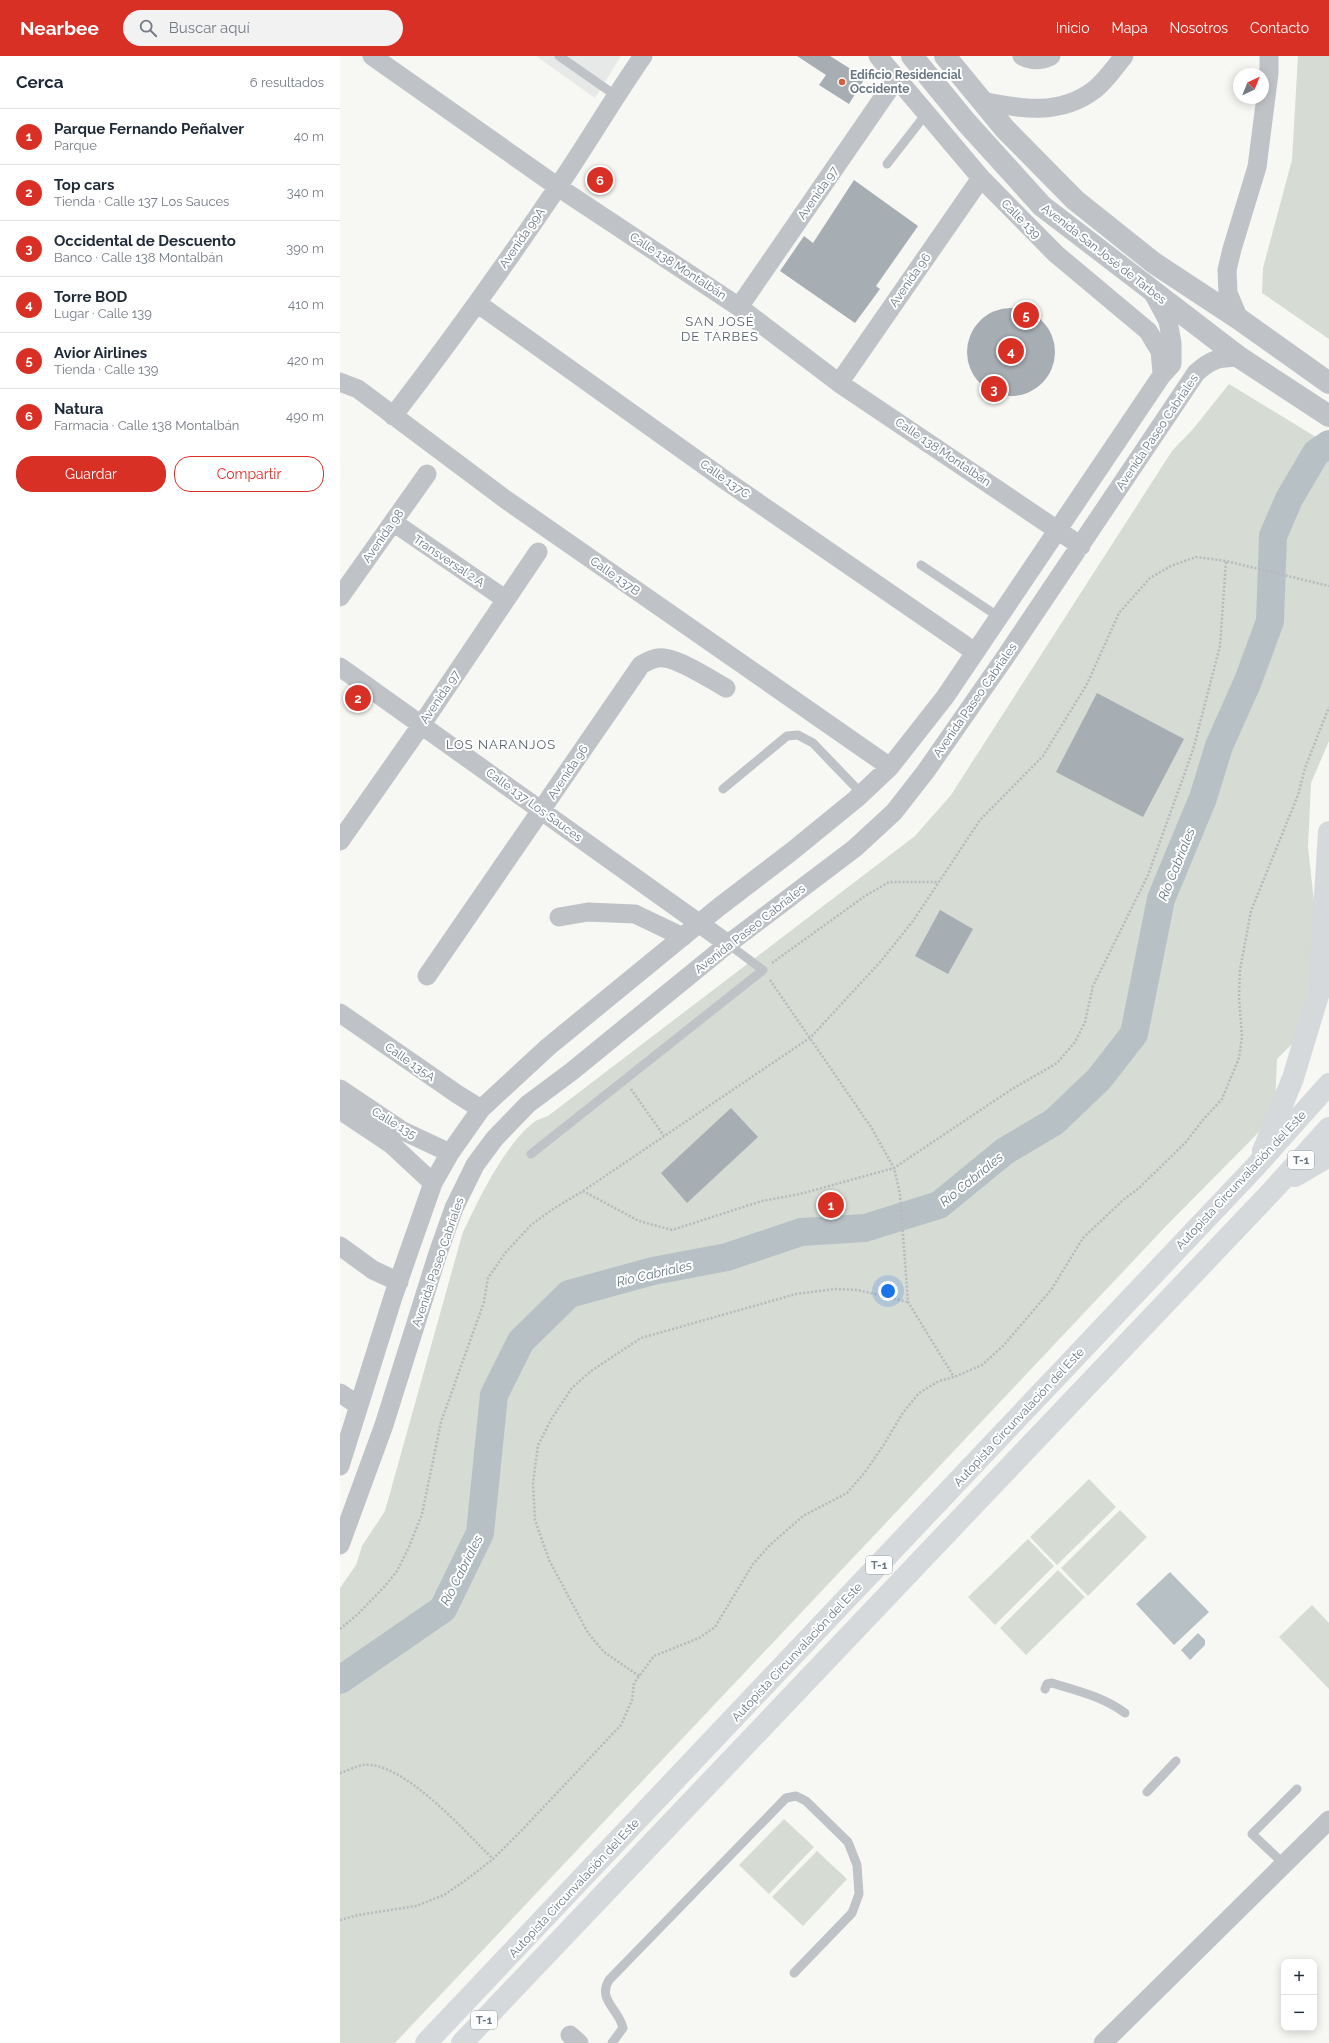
<!DOCTYPE html>
<html lang="es">
<meta charset="utf-8">
<style>
body{margin:0;font-family:Raleway,sans-serif;background:#f2f2f3;color:#1f2937}
.controls{position:absolute;right:12px;bottom:12px;display:grid;overflow:hidden;border-radius:8px;box-shadow:0 2px 10px #0003}
.controls button{width:36px;height:36px;display:grid;place-items:center;padding:0;border:0;border-bottom:1px solid #e0e1e3;background:#fff;color:#1f2937;font:20px sans-serif}
.compass{position:absolute;left:893px;top:12px;width:36px;height:36px;border-radius:50%;background:#fff;box-shadow:0 2px 10px #0003;rotate:43deg}
.you{position:absolute;left:548px;top:1235px;width:14px;height:14px;margin:-10px;border:3px solid #fff;border-radius:50%;background:#1a73e8;box-shadow:0 0 0 6px #1a73e833}
.badge{display:grid;place-items:center;width:26px;height:26px;border-radius:50%;background:#d93025;color:#fff;font-size:13px;font-weight:700}
.pin{position:absolute;translate:-50% -50%;border:2px solid #fff;box-shadow:0 1px 4px #0006}
.list{margin:0;padding:0;list-style:none}
h2{display:flex;justify-content:space-between;align-items:center;height:52px;margin:0;padding:0 16px;font-size:17px}
h2 small{font-size:13px;font-weight:400;color:#747a83}
.list li{display:grid;grid-template-columns:26px 1fr auto;gap:12px;align-items:center;box-sizing:border-box;height:56px;padding:0 16px;border-top:1px solid #e0e1e3}
.list b{display:block;font-size:15px;white-space:nowrap}
.list p{margin:0;font-size:13px;white-space:nowrap;color:#747a83}
.list em{font-size:13px;font-style:normal;color:#747a83}
.actions{display:flex;gap:8px;padding:12px 16px}
.actions a{flex:1;padding:9px 0;border:1px solid #d93025;border-radius:16px;text-align:center;font-size:14px;color:#d93025}
.actions .main{background:#d93025;color:#fff}
.icon{flex:none;width:22px;height:22px;fill:none;stroke:currentColor;stroke-width:2;stroke-linecap:round;stroke-linejoin:round}
.map{position:relative;flex:none;width:989px;height:1987px;overflow:hidden}
header{display:flex;align-items:center;gap:24px;box-sizing:border-box;height:56px;padding:0 20px;background:#d93025;color:#fff}
header strong{font-size:19px}
nav{display:flex;gap:22px;margin-inline-start:auto;font-size:14px}
.search{width:280px;height:36px;background:#f2f2f3;display:flex;align-items:center;gap:10px;box-sizing:border-box;padding:0 14px;border-radius:22px;color:#747a83;font-size:15px}
main{display:flex}
aside{flex:1;background:#fff}
.map>svg:first-child{display:block}
</style>
<header>
<strong>Nearbee</strong>
<div class="search"><svg class="icon" aria-label="search" viewBox="0 0 24 24"><circle cx="10" cy="10" r="6"/><path d="M15 15l6 6"/></svg>Buscar aquí</div>
<nav><a>Inicio</a><a>Mapa</a><a>Nosotros</a><a>Contacto</a></nav>
</header>
<main>
<aside>
<h2>Cerca<small>6 resultados</small></h2>
<ul class="list">
<li><span class="badge">1</span><div><b>Parque Fernando Peñalver</b><p>Parque</p></div><em>40 m</em></li>
<li><span class="badge">2</span><div><b>Top cars</b><p>Tienda · Calle 137 Los Sauces</p></div><em>340 m</em></li>
<li><span class="badge">3</span><div><b>Occidental de Descuento</b><p>Banco · Calle 138 Montalbán</p></div><em>390 m</em></li>
<li><span class="badge">4</span><div><b>Torre BOD</b><p>Lugar · Calle 139</p></div><em>410 m</em></li>
<li><span class="badge">5</span><div><b>Avior Airlines</b><p>Tienda · Calle 139</p></div><em>420 m</em></li>
<li><span class="badge">6</span><div><b>Natura</b><p>Farmacia · Calle 138 Montalbán</p></div><em>490 m</em></li>
</ul>
<div class="actions"><a class="main">Guardar</a><a>Compartir</a></div>
</aside>
<div class="map">
<svg width="989" height="1987" viewBox="0 0 989 1987">
<rect width="100%" height="100%" fill="#f7f7f4"/>
<!-- built -->
<path fill="#e7e9e8" d="M 196,0 L 281,0 L 255,42 Z"/>
<!-- green -->
<path fill="#d6dbd4" d="M 958,0 L 989,0 L 989,283 L 922,237 L 923,212 L 952,104 Z
M 889,328 L 989,389 L 989,685 L 971,727 L 968,791 L 976,864 L 968,937 L 958,982 L 937,1003 L 935,1053 L 917,1078 L 828,1168 L 55,1987 L 0,1987 L 0,1532 L 16,1509 L 22,1490 L 45,1455 L 122,1179 C 137,1146 165,1088 194,1066 C 198,1063 204,1062 208,1060 L 575,780 L 611,739 L 832,395 L 853,373 Z
M 749,1423 L 776,1451 L 717,1509 L 690,1481 Z
M 780,1454 L 807,1481 L 748,1540 L 721,1512 Z
M 688,1483 L 714,1510 L 655,1569 L 628,1541 Z
M 718,1514 L 745,1541 L 686,1599 L 660,1572 Z
M 972,1549 L 989,1567 L 989,1633 L 939,1581 Z
M 444,1763 L 474,1791 L 429,1838 L 399,1809 Z
M 477,1795 L 507,1823 L 463,1870 L 432,1841 Z"/>
<!-- water -->
<path fill="#b7c1c5" d="M 830,1516 L 869,1556 L 834,1589 L 796,1548 Z
M 858,1577 L 865,1584 L 865,1589 L 850,1604 L 841,1594 Z"/>
<g fill="none" stroke-linecap="round" stroke-linejoin="round">
<!-- river -->
<path stroke="#b7c1c5" stroke-width="28" d="M 0,1624 L 103,1553 L 140,1477 L 154,1339 L 181,1285 L 229,1238 L 313,1215 L 387,1201 L 461,1176 L 525,1172 L 599,1149 L 665,1095 L 714,1066 L 759,1023 L 794,978 L 821,843 L 863,742 L 879,690 L 908,625 L 930,565 L 933,480 L 949,443 L 976,397 L 989,388"/>
</g>
<!-- building -->
<path fill="#a6adb3" d="M 457,0 L 490,0 L 525,22 L 509,48 L 479,29 L 486,19 Z
M 514,124 L 578,170 L 536,230 L 540,233 L 515,267 L 440,215 L 464,180 L 473,187 Z
M627 296a44 44 0 1 1 88 0a44 44 0 1 1-88 0Z
M 757,637 L 844,683 L 803,761 L 716,716 Z
M 600,854 L 633,873 L 608,918 L 575,900 Z
M 391,1052 L 418,1081 L 347,1147 L 321,1117 Z"/>
<g fill="none" stroke-linecap="round" stroke-linejoin="round">
<!-- path -->
<path stroke="#b7babc" stroke-width="2.5" stroke-dasharray="2 2" stroke-linecap="butt" d="M 432,907 L 525,840 L 549,826 L 598,826
M 430,924 L 531,1071 L 554,1112 L 560,1138 L 568,1246 L 614,1321
M 291,1033 L 324,1080
M 243,1135 L 471,981 L 541,905 L 573,865 L 640,764 L 703,700 L 747,628 L 779,557 L 810,522 L 831,510 L 856,501 L 886,505 L 989,530
M 0,1573 L 17,1559 L 45,1530 L 57,1515 L 69,1491 L 82,1458 L 101,1366 L 144,1246 L 148,1222 L 166,1196 L 191,1169 L 213,1153 L 243,1135 L 299,1165 L 332,1174 L 422,1145 L 460,1138 L 554,1112 L 672,1033 L 717,1007 L 735,986 L 745,966 L 753,930 L 808,819 L 853,694 L 880,590 L 886,505
M 299,1620 L 264,1596 L 248,1577 L 209,1504 L 195,1464 L 193,1427 L 198,1389 L 212,1362 L 232,1332 L 251,1315 L 301,1282 L 456,1238 L 494,1233 L 518,1234 L 568,1246
M 0,1717 C 7,1715 16,1710 23,1709 C 63,1704 126,1777 153,1803
M 0,1864 L 18,1859 L 76,1850 L 104,1839 L 126,1824 L 153,1803 L 182,1774 L 281,1669 L 292,1644 L 294,1627 L 314,1600 L 359,1582 L 375,1571 L 413,1508 L 430,1489 L 463,1460 L 507,1437 L 525,1416 L 545,1387 L 562,1358 L 579,1337 L 599,1325 L 614,1321 L 642,1309 L 663,1290 L 711,1234 L 743,1182 L 783,1144 L 799,1132 L 846,1086 L 862,1065 L 882,1043 L 899,1002 L 902,981 L 899,941 L 900,914 L 911,855 L 958,739 L 965,712 L 989,651"/>
<!-- service -->
<path stroke="#bfc2c6" stroke-width="9" d="M 219,0 L 275,39
M 547,108 L 586,58
M 581,509 L 659,561
M 383,733 L 447,680 L 458,679 L 473,687 L 521,737
M 191,1098 L 423,914 L 388,888
M 705,1633 L 707,1628 L 712,1627 C 738,1635 764,1641 785,1657
M 807,1736 L 836,1705
M 944,1808 L 912,1778 L 957,1733
M 272,1987 L 283,1972 C 279,1953 257,1944 269,1924 L 446,1742 L 456,1740 L 466,1745 L 508,1786 L 517,1809 L 519,1838 L 512,1857 L 454,1917"/>
<!-- minor -->
<path stroke="#bfc2c6" stroke-width="19" d="M 32,0 L 218,131 L 399,251 L 499,327 L 741,490
M 538,0 L 641,122 L 716,198 L 808,275 L 820,295 L 822,317
M 682,0 C 692,5 700,5 711,0
M 642,45 C 680,53 720,60 754,34 C 765,26 775,11 784,0
M 137,247 L 385,424 L 635,596
M 399,251 L 556,23
M 899,263 L 888,237 L 887,214 L 892,193 L 917,111 L 929,17 L 929,0
M 0,326 L 18,333 L 165,443 L 550,711
M 499,327 L 641,122
M 53,360 C 110,286 165,209 217,132 C 247,88 273,43 303,0
M 53,466 L 165,543
M 0,541 L 87,418
M 0,611 L 388,888
M 0,785 L 82,668 L 198,496
M 219,861 L 248,856 L 295,858 L 343,881
M 87,920 L 301,609 C 308,605 315,601 324,602 C 339,603 372,624 386,632
M 0,957 L 117,1038 L 141,1053
M 0,1033 L 61,1074 L 110,1097
M 0,1054 L 51,1088 L 93,1127
M 0,1190 L 33,1214 L 59,1226
M 0,1337 L 18,1349
M 0,1410 L 53,1241 L 93,1127 L 110,1097 L 141,1053 L 208,991 L 379,851 L 451,796 L 516,743 L 550,711 L 605,641 L 822,319 L 832,308 L 832,287 L 828,265 L 813,237
M 0,1489 L 44,1369 L 98,1197 L 114,1152 L 135,1109 L 155,1082 L 188,1048 L 231,1016 L 388,888 L 515,792 L 554,756 L 586,715 L 666,600 L 856,317 C 872,302 879,302 899,301
M 230,1979 L 239,1987
M 763,1987 L 989,1764"/>
<!-- tertiary -->
<path stroke="#bfc2c6" stroke-width="22" d="M 572,0 L 626,66 L 702,150 L 899,301 L 989,360
M 605,0 L 665,73 L 735,144 L 814,207 L 899,263 L 989,327"/>
<!-- motorway -->
<path stroke="#d5d9dc" stroke-width="22" d="M 923,1095 L 953,1022 L 979,936 L 989,776
M 955,1120 L 989,1100
M 86,1987 L 916,1110 L 989,1028
M 122,1987 L 932,1135 L 989,1072"/>
</g>
<!-- markers -->
<circle fill="#d26239" stroke="#fff" stroke-width="1.5" cx="502" cy="26" r="4"/>
<g text-anchor="middle" stroke-width="4" stroke-linejoin="round" paint-order="stroke">
<!-- shield labels -->
<g fill="#fff" stroke="#969fa8" stroke-width="1">
<rect x="948" y="1095" width="26" height="18" rx="3"/>
<rect x="526" y="1500" width="26" height="18" rx="3"/>
<rect x="131" y="1955" width="26" height="18" rx="3"/>
</g>
<g font-size="11" font-weight="bold" fill="#697682">
<text x="961" y="1108">T-1</text>
<text x="539" y="1513">T-1</text>
<text x="144" y="1968">T-1</text>
</g>
<!-- poi labels -->
<g font-size="12" font-weight="bold" fill="#697682" stroke="#fff" text-anchor="start">
<text x="510" y="23">Edificio Residencial<tspan x="510" dy="14">Occidente</tspan></text>
</g>
<!-- street labels -->
<g font-size="12" fill="#697682" stroke="#fff">
<text transform="translate(478 137) rotate(-55)" y="4">Avenida 97</text>
<text transform="translate(681 163) rotate(45)" y="4">Calle 139</text>
<text transform="translate(182 182) rotate(-55)" y="4">Avenida 99A</text>
<text transform="translate(764 198) rotate(38)" y="4">Avenida San José de Tarbes</text>
<text transform="translate(338 210) rotate(33)" y="4">Calle 138 Montalbán</text>
<text transform="translate(570 224) rotate(-55)" y="4">Avenida 96</text>
<text transform="translate(817 376) rotate(-56)" y="4">Avenida Paseo Cabriales</text>
<text transform="translate(603 396) rotate(34)" y="4">Calle 138 Montalbán</text>
<text transform="translate(385 423) rotate(35)" y="4">Calle 137C</text>
<text transform="translate(43 480) rotate(-55)" y="4">Avenida 98</text>
<text transform="translate(109 505) rotate(34)" y="4">Transversal 2 A</text>
<text transform="translate(275 520) rotate(35)" y="4">Calle 137B</text>
<text transform="translate(100 641) rotate(-56)" y="4">Avenida 97</text>
<text transform="translate(635 644) rotate(-55)" y="4">Avenida Paseo Cabriales</text>
<text transform="translate(228 716) rotate(-56)" y="4">Avenida 96</text>
<text transform="translate(194 749) rotate(36)" y="4">Calle 137 Los Sauces</text>
<text transform="translate(410 873) rotate(-38)" y="4">Avenida Paseo Cabriales</text>
<text transform="translate(70 1006) rotate(35)" y="4">Calle 135A</text>
<text transform="translate(54 1067) rotate(31)" y="4">Calle 135</text>
<text transform="translate(901 1124) rotate(-47)" y="4">Autopista Circunvalación del Este</text>
<text transform="translate(98 1206) rotate(-71)" y="4">Avenida Paseo Cabriales</text>
<text transform="translate(679 1361) rotate(-47)" y="4">Autopista Circunvalación del Este</text>
<text transform="translate(457 1596) rotate(-47)" y="4">Autopista Circunvalación del Este</text>
<text transform="translate(234 1832) rotate(-47)" y="4">Autopista Circunvalación del Este</text>
</g>
<!-- neighbourhood labels -->
<g font-size="13" letter-spacing="1" fill="#565f68" stroke="#fff">
<text x="380" y="270">SAN JOSÉ<tspan x="380" dy="15">DE TARBES</tspan></text>
<text x="161" y="693">LOS NARANJOS</text>
</g>
<!-- water labels -->
<g font-size="13" font-style="italic" fill="#65777e" stroke="#fff">
<text transform="translate(836 808) rotate(-68)" y="5">Río Cabriales</text>
<text transform="translate(631 1123) rotate(-39)" y="5">Río Cabriales</text>
<text transform="translate(314 1217) rotate(-13)" y="5">Río Cabriales</text>
<text transform="translate(121 1514) rotate(-63)" y="5">Río Cabriales</text>
</g>
</g>
</svg>
<div class="controls">
<button>+</button>
<button>−</button>
</div>
<svg class="compass" viewBox="-18 -18 36 36"><path d="M0-13l5 13h-10z" fill="#e53935"/><path d="M0 13l5-13h-10z" fill="#747a83"/></svg>
<div class="you"></div>
<div class="pin badge" style="left:491px;top:1149px">1</div>
<div class="pin badge" style="left:18px;top:642px">2</div>
<div class="pin badge" style="left:654px;top:333px">3</div>
<div class="pin badge" style="left:671px;top:295px">4</div>
<div class="pin badge" style="left:686px;top:259px">5</div>
<div class="pin badge" style="left:260px;top:124px">6</div>
</div>
</main>
